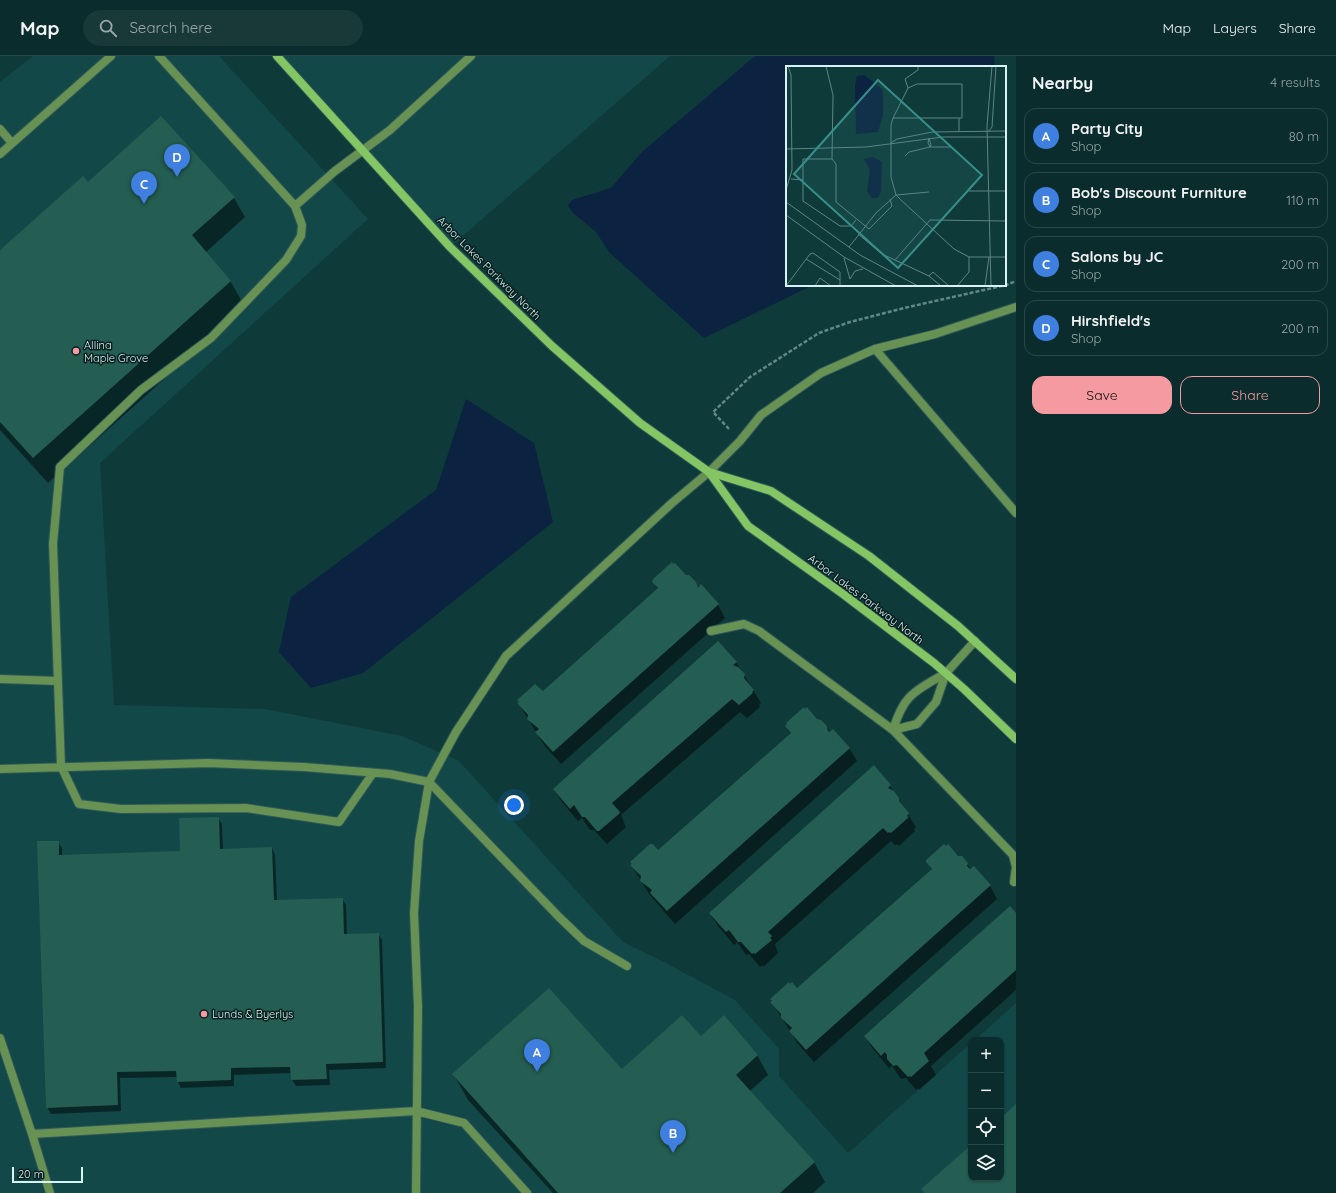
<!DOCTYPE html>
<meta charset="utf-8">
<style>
body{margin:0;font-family:Quicksand,sans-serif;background:#193838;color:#f1f3f6}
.controls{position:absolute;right:12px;bottom:12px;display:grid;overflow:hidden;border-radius:8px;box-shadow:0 1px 3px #0004}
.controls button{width:36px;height:36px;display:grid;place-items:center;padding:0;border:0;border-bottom:1px solid #2b4848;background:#0b2c2c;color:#f1f3f6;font:20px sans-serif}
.scale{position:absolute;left:12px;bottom:10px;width:71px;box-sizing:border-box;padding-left:4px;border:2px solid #d8f3f3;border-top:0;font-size:11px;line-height:14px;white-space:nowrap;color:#d8f3f3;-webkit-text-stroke:3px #081e1f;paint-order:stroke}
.you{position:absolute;left:514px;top:749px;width:14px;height:14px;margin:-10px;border:3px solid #fff;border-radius:50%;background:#1a73e8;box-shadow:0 0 0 6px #1a73e833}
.badge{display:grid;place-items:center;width:26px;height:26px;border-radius:50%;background:#f49aa0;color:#fff;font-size:13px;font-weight:700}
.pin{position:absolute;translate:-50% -33px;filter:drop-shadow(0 1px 2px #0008)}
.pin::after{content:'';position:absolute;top:21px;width:14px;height:12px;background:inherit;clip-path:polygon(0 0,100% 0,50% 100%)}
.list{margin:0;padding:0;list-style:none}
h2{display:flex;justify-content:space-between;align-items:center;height:52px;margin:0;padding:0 16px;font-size:17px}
h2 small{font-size:13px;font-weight:400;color:#9aa7a9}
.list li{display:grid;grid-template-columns:26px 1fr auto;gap:12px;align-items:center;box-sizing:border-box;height:56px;margin:0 8px 8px;padding:0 8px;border:1px solid #2b4848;border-radius:12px}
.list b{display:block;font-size:15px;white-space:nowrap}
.list p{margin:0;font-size:13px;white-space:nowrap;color:#9aa7a9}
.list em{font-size:13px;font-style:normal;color:#9aa7a9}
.actions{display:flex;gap:8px;padding:12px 16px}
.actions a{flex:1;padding:9px 0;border:1px solid #f49aa0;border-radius:12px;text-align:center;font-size:14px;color:#f49aa0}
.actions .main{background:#f49aa0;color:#111}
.icon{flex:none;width:22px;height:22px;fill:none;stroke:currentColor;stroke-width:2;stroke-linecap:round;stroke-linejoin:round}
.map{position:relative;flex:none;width:1016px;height:1137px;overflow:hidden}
header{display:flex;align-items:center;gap:24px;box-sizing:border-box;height:56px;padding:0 20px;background:#0b2c2c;border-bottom:1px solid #2b4848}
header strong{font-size:19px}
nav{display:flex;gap:22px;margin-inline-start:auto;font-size:14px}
.search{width:280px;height:36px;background:#193838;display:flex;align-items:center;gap:10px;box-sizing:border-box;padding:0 14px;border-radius:22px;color:#9aa7a9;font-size:15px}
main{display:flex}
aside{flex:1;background:#0b2c2c}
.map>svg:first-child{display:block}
</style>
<header>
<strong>Map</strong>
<div class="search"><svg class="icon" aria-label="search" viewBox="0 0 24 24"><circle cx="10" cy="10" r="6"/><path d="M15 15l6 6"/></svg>Search here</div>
<nav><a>Map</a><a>Layers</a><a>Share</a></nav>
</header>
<main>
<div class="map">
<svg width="1016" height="1137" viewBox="0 0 1016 1137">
<rect width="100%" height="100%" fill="#0f3a3a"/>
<!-- built -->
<path fill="#124848" d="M 33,0 L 219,0 L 368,163 L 100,407 L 114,649 L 265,653 L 402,680 L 459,705 L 623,886 L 666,907 L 735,944 L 779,993 L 779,1020 L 848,1097 L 971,987 L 971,1122 L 1001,1122 L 1001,984 L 975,984 L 1016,947 L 1016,1137 L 0,1137 L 0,26 Z
M 277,0 L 670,0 L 450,191 Z"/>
<!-- water -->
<path fill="#0b2240" d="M 755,0 L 994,0 L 995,11 L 787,11 L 787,229 L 813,229 L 704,282 L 609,196 L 596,176 L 573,157 L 568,150 L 572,144 L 611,132 L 642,96 Z
M 466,343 L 534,387 L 553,466 L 363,617 L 311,632 L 279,596 L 291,541 L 436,434 Z"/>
<!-- shadow -->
<path fill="#0007" d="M 91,131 L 234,142 L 245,161 L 205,197 L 231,226 L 245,251 L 48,427 L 0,374 L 0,196 Z
M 653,526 L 698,532 L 718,549 L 725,562 L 561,708 L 544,689 L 519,648 L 543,636 L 658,534 Z
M 736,606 L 761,647 L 759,649 L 760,651 L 747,662 L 740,656 L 621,759 L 626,771 L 607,788 L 594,774 L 590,774 L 582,762 L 578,765 L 562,746 L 554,733 Z
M 817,664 L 849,692 L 857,705 L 675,868 L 649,838 L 632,810 L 658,795 L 791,678 L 786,670 Z
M 874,711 L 890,730 L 916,771 L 914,773 L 915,775 L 899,790 L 897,788 L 896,790 L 891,785 L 775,888 L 778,897 L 763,911 L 762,909 L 760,911 L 749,898 L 746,899 L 737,886 L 734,889 L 718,870 L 710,857 Z
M 218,762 L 222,768 L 223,794 L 272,792 L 275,799 L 277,845 L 342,843 L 346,849 L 347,879 L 378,878 L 382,884 L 386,1012 L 329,1014 L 330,1029 L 296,1030 L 292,1024 L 292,1017 L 234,1019 L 234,1030 L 181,1032 L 178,1026 L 177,1021 L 120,1022 L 121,1055 L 51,1058 L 47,1051 L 58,786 L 62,792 L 62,800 L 181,796 Z
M 957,801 L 967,808 L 971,814 L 990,830 L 997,843 L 814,1006 L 798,988 L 772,946 L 797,934 L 932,814 L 927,806 Z
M 1016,859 L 1016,934 L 931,1010 L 936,1019 L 919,1034 L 918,1032 L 916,1034 L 906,1022 L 901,1023 L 892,1010 L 889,1012 L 873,993 L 865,980 Z
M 701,981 L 757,999 L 768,1019 L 750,1035 L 814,1106 L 825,1126 L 813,1137 L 553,1137 L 468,1044 L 454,1019 L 622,1014 Z"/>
<!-- building -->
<path fill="#245d51" d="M 161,60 L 235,141 L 192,179 L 231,225 L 33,402 L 0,366 L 0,194 L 83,120 L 88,126 Z
M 672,506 L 673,508 L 675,507 L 686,519 L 689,519 L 696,526 L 698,532 L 701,528 L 719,548 L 553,696 L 535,676 L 539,673 L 527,663 L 528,659 L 517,647 L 519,646 L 517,644 L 535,628 L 543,635 L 658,532 L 652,526 L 653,523 Z
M 718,585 L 737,606 L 733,609 L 738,611 L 745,618 L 744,622 L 754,634 L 752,636 L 753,637 L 739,649 L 732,643 L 612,747 L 620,756 L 619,758 L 599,775 L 597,775 L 585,761 L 582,761 L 574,749 L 570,753 L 553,733 Z
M 804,651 L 805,653 L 807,651 L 817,663 L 821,664 L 827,670 L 827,673 L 829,676 L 833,673 L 850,692 L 667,855 L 650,837 L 652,834 L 640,825 L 641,820 L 630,809 L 632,808 L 630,806 L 650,788 L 653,788 L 658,794 L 791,677 L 785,670 L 787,668 L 786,667 Z
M 874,709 L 891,729 L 888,732 L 894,735 L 899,742 L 899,745 L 909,757 L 907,760 L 909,761 L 891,777 L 889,776 L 888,777 L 883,772 L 768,876 L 772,880 L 770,882 L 772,884 L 755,898 L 754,897 L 752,898 L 741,886 L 738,886 L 729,874 L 726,876 L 709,857 Z
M 219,761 L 220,793 L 272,791 L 274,844 L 343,842 L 344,878 L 379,877 L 383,1006 L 326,1008 L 327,1023 L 291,1024 L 290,1011 L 231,1012 L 231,1024 L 177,1026 L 176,1015 L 117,1016 L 118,1049 L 46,1052 L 37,785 L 59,785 L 59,799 L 180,795 L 179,762 Z
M 944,788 L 946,790 L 948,788 L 958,800 L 962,800 L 968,807 L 967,810 L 970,813 L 974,810 L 991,829 L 806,994 L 789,975 L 792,972 L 781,962 L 781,958 L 770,946 L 772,945 L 770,943 L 789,926 L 790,928 L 792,926 L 797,932 L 932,813 L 926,806 L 926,804 Z
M 1010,850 L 1016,857 L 1016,914 L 924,997 L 929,1005 L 911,1021 L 910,1020 L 908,1021 L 897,1009 L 893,1010 L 887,1003 L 887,999 L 885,996 L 881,1000 L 864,980 Z
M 549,932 L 622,1013 L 682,959 L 701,980 L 724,959 L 758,999 L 736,1019 L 815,1106 L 780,1137 L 558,1137 L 452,1018 Z
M 1016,1048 L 1016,1137 L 925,1137 L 921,1133 L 971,1089 L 971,1122 L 1001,1122 L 1001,1062 Z"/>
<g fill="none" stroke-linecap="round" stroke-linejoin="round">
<!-- lane casing -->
<g stroke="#2f5858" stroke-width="10">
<path id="lane" d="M 159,0 L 295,150
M 0,73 L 12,87
M 0,98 L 111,0
M 875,293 L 1016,457
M 711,575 L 744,568 L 759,575 L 893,674 L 1013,799 L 1016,811 L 1014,826
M 946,617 L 936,646 L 917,668 L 893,674 C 904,638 915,635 946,617 Z
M 946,617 L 975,585
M 0,623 L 58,625
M 0,713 L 208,707 L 304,711 L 390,718 L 429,726 L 559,861 L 584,885 L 627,910
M 373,717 L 339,766 L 246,752 L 121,753 L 79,748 L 61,710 L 53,488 L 60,411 L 141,334 L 211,282 L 286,204 L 301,180 L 302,169 L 295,150 L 335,115 L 390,74 L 471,0
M 0,982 L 32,1078
M 50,1137 L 32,1078 L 416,1055 L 464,1067 L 527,1137
M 416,1137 L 418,951 L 414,857 L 419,785 L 429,726 L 456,676 L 506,600 L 672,447 L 709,416 L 740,385 L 761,359 L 821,317 L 875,293 L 935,278 L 1016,251"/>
</g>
<!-- secondary casing -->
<g stroke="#2f5858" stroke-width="10">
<path id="secondary" d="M 277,0 L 450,191 L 552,290 L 640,367 L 709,416 L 748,470 L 843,538 L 934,607 L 964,633 L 1016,683
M 709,416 L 771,435 L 869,500 L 958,570 L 1016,623"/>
</g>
<!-- path -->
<path stroke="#628787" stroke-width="2.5" stroke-dasharray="4 2" stroke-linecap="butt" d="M 729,373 L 713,356 L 750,321 L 819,277 L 850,266 L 904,252 L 1006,229 L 1016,225"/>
<!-- lane -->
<use href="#lane" stroke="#689154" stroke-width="8"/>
<!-- secondary -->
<use href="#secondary" stroke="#84c663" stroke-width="8"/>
</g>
<!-- markers -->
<g fill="#f49aa0" stroke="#081e1f" stroke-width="1.5">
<circle cx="76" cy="295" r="4"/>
<circle cx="204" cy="958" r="4"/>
</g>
<g text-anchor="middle" stroke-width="3" stroke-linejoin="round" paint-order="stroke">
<!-- street labels -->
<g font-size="11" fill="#d8f3f3" stroke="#081e1f">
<text transform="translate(489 212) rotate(45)" y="4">Arbor Lakes Parkway North</text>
<text transform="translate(866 543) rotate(37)" y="4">Arbor Lakes Parkway North</text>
</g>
<!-- poi labels -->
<g font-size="11" fill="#d8f3f3" stroke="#081e1f" text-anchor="start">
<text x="84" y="293">Allina<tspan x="84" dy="13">Maple Grove</tspan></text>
<text x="212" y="962">Lunds &amp; Byerlys</text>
</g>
</g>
<!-- overview -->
<g transform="translate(786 10)">
<rect width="220" height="220" fill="#0f3a3a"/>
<path d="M 78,9 L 97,24 L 97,49 L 92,66 L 70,68 L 69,19 L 71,10 ZM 87,91 L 96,96 L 95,126 L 92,132 L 86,132 L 81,126 L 84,104 L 78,93 Z" fill="#0b2240"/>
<path fill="none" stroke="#5f8484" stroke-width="1" d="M 40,0 L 47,29 L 46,93 L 50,98 L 50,136 L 83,163 L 106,140 L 104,133M 122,22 L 119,13 L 132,4 L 132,0M 107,52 L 176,52 L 176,18 L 131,18 L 122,22 L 107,52 L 105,59 L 105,111 L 110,129 L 115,134 L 168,183 L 183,191 L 220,191M 173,65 L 173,52M 203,65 L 206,61 L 210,0M 143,72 L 145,79 L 144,81 L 142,77 ZM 105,77 L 111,73 L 146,66 L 220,65M 0,83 L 80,81 L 157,71 L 220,71M 119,90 L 123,86 L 144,81 L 165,81 L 168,83M 46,93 L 17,93 L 17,135 L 54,160 L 65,160 L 70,154M 5,113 L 17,114M 0,124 L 6,104 L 5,9 L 2,0M 183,125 L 220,125M 0,136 L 74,189 L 132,220M 0,149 L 58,191 L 110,220M 72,168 L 96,188 L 109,194M 63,181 L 90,147 L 110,129 L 143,126M 58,192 L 64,213M 20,193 L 54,214M 143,210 L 155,220M 64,213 L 69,205 L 77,203M 0,220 L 24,188 L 27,187 L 54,206 L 54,220M 29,220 L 34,212 L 45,220M 163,220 L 147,206 L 143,210 L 109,194 L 144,154 L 220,155M 171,220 L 183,206 L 183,191M 199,220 L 203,191M 205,220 L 201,60 L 206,0"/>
<path fill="#378f89" fill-opacity="0.15" stroke="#378f89" stroke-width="2" d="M 92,14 L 196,109 L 112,202 L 8,108 Z"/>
<rect width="220" height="220" fill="none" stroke="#d8f3f3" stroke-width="2"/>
</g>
</svg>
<div class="controls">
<button>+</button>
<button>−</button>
<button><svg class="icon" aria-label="locate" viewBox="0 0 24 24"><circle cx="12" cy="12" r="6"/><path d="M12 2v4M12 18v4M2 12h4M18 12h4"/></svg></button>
<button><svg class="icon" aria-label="layers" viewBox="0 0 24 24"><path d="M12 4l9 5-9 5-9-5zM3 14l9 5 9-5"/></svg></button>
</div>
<div class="scale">20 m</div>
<div class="you"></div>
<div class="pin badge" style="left:537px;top:1016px;background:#3f7fe0">A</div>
<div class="pin badge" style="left:673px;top:1097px;background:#3f7fe0">B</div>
<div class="pin badge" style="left:144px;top:148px;background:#3f7fe0">C</div>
<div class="pin badge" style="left:177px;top:121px;background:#3f7fe0">D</div>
</div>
<aside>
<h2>Nearby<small>4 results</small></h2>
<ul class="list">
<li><span class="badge" style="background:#3f7fe0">A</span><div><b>Party City</b><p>Shop</p></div><em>80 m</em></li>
<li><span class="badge" style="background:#3f7fe0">B</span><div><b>Bob's Discount Furniture</b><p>Shop</p></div><em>110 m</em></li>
<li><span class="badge" style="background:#3f7fe0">C</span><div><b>Salons by JC</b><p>Shop</p></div><em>200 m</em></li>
<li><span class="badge" style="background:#3f7fe0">D</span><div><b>Hirshfield's</b><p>Shop</p></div><em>200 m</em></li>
</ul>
<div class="actions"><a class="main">Save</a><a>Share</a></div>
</aside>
</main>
